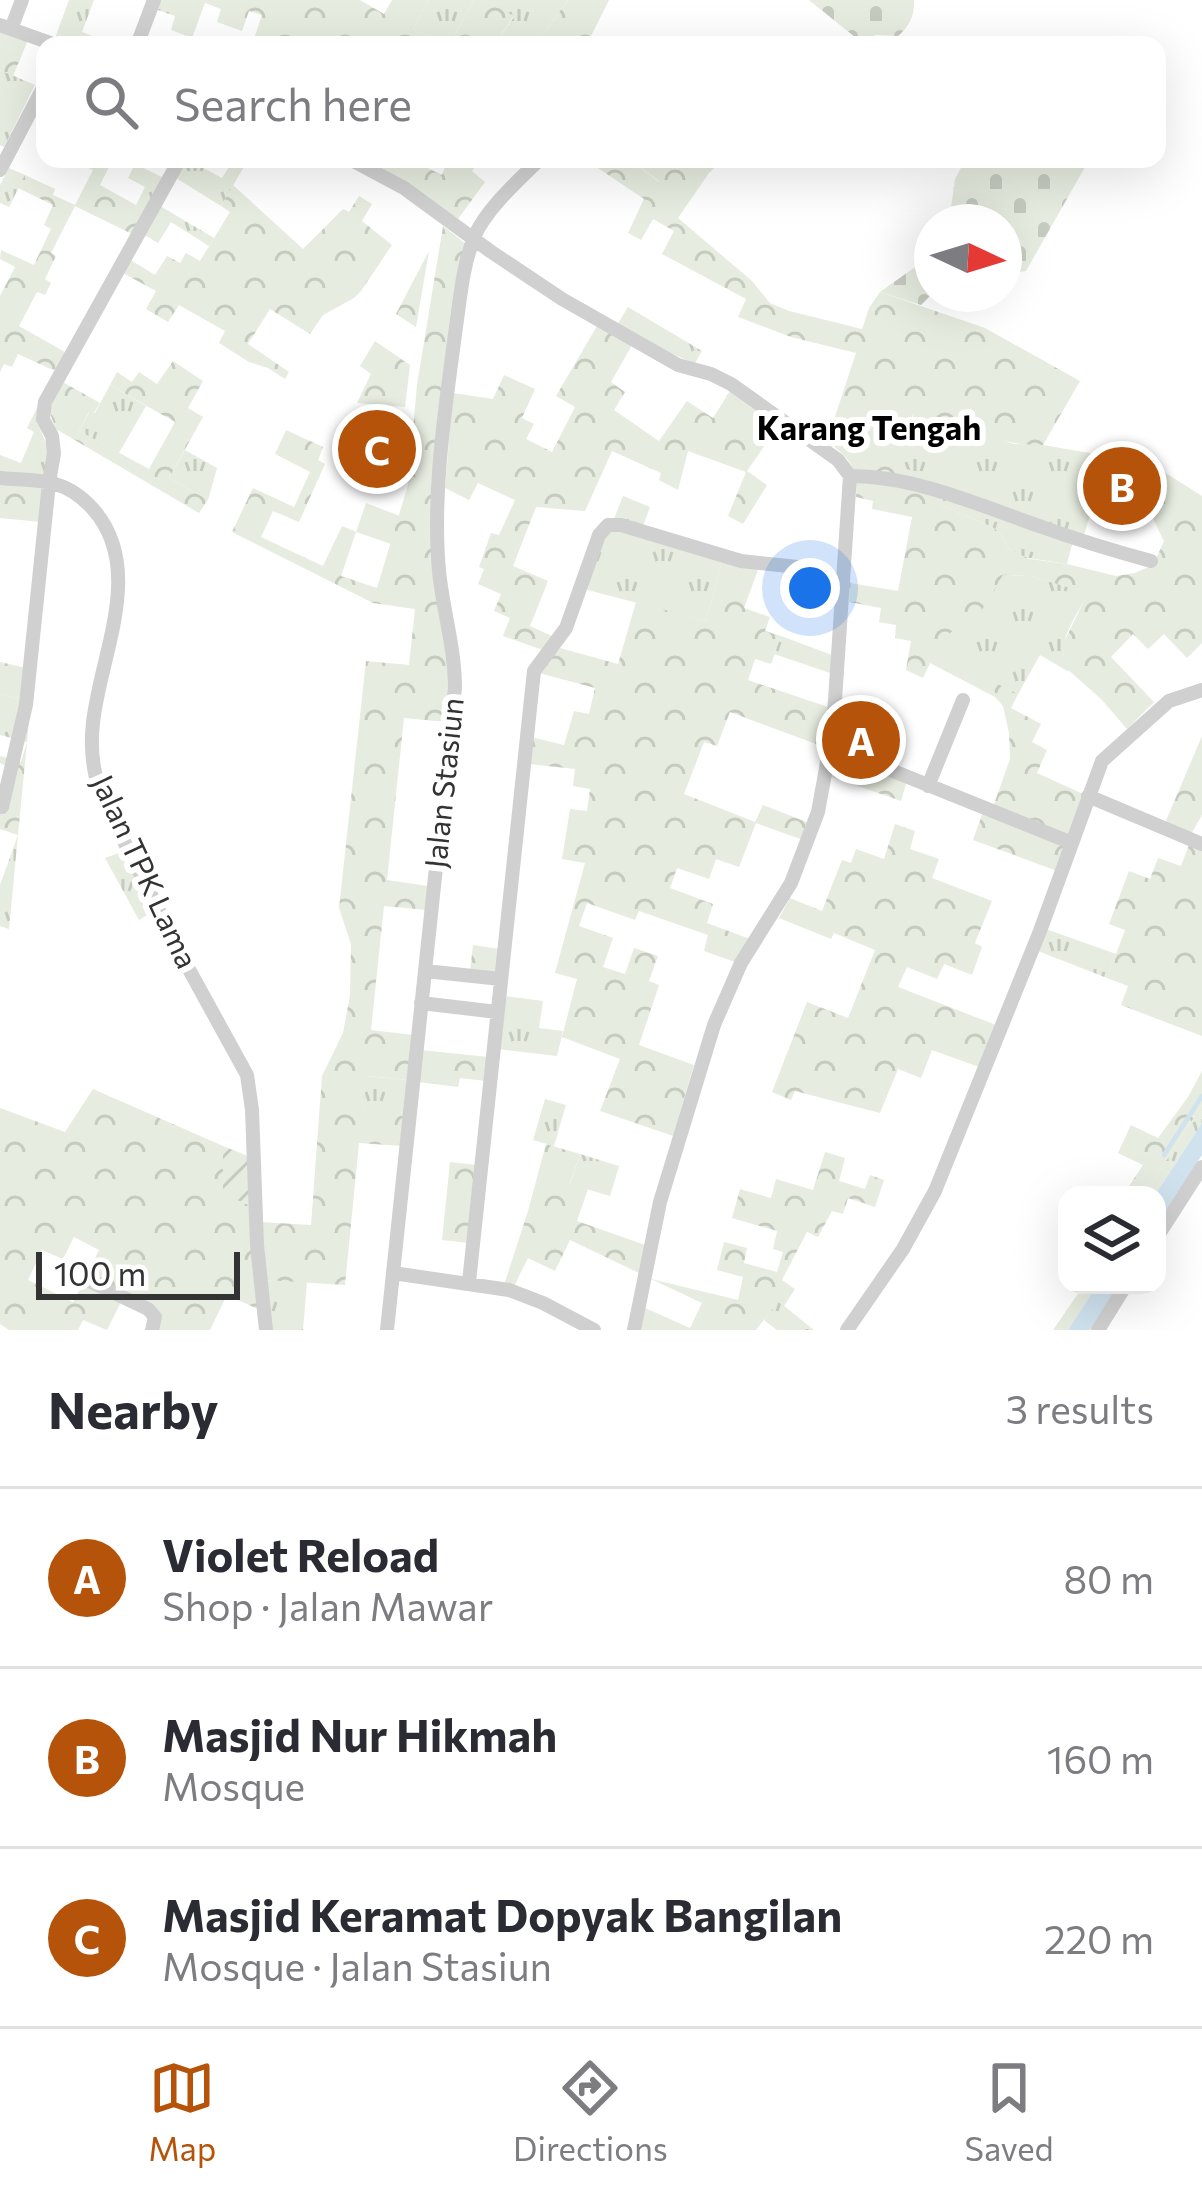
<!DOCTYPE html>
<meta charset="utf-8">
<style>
body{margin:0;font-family:Commissioner,sans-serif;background:#f7f7f7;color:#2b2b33}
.controls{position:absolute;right:36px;bottom:36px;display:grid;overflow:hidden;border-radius:24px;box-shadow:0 12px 48px #0002}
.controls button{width:108px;height:108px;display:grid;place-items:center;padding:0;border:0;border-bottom:3px solid #e1e1e2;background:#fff;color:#2b2b33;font:60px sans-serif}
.compass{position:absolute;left:914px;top:204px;width:108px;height:108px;border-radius:50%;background:#fff;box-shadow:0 12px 48px #0002;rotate:94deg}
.scale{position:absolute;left:36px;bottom:30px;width:204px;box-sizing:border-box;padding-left:12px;border:6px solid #333;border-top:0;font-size:33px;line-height:42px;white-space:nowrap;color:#333;-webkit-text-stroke:9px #fff;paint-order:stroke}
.you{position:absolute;left:810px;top:588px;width:42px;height:42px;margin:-30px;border:9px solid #fff;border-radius:50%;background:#1a73e8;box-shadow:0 0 0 18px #1a73e833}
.badge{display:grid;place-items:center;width:78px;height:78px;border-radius:50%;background:#b45309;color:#fff;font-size:39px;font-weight:700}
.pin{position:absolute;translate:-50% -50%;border:6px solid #fff;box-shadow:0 3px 12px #0006}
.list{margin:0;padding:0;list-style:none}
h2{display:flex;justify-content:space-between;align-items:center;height:156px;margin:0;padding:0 48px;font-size:51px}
h2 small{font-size:39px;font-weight:400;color:#7c7c81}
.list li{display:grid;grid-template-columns:78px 1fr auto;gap:36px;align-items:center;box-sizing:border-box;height:180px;padding:0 48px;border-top:3px solid #e1e1e2}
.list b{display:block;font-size:45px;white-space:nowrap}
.list p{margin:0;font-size:39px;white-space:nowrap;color:#7c7c81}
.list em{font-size:39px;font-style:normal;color:#7c7c81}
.icon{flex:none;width:66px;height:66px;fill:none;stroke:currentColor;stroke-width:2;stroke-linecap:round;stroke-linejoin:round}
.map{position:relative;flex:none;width:1202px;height:1330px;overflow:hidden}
.search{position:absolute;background:#fff;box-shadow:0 12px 48px #0002;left:36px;right:36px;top:36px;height:132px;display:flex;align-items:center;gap:30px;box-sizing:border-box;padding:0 42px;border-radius:24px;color:#7c7c81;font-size:45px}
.sheet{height:696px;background:#fff}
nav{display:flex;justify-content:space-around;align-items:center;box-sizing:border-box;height:168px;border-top:3px solid #e1e1e2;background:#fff;font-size:33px;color:#7c7c81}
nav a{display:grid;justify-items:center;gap:6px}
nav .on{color:#b45309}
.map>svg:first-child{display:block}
</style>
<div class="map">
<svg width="1202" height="1330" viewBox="0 0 1202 1330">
<defs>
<pattern id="grass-tufts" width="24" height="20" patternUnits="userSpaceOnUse" patternTransform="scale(3)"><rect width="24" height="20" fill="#e6ecdf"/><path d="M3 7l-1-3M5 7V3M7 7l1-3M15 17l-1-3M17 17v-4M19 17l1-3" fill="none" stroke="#c6cbc0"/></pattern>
<pattern id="forest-crowns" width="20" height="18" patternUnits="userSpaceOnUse" patternTransform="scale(3)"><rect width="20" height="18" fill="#e6ecdf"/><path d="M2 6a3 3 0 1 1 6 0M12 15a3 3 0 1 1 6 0" fill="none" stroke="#c6cbc0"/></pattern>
<pattern id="cemetery-stones" width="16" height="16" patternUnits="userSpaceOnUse" patternTransform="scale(3)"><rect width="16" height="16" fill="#e6ecdf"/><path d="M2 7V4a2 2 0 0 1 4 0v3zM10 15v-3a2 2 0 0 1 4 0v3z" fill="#c6cbc0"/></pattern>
<pattern id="garden-furrows" width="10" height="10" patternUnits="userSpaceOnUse" patternTransform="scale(3)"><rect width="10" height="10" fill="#e6ecdf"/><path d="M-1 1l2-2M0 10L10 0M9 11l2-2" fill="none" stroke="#c6cbc0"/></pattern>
</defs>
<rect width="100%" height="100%" fill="#fff"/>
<!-- grass -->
<path fill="url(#grass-tufts)" d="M 69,0 L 94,0 L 82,32 L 117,45 L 74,45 L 55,38 Z
M 158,0 L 206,0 L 192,38 L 171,30 L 175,16 L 155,9 Z
M 429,0 L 474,0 L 449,45 L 441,45 L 413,29 Z
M 485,0 L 568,0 L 535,45 L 494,45 L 514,17 Z
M 0,70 L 35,85 L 4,147 L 0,145 Z
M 187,159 L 222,178 L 234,159 L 245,165 L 221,206 L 176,178 Z
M 629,159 L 677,159 L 660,182 Z
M 135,164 L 164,178 L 145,210 L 136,205 L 145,187 L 128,178 Z
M 9,168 L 25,175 L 9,207 L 0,203 L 0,185 Z
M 160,206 L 214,238 L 209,246 L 171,222 L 158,243 L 143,234 Z
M 628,307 L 702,351 L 695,363 L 667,352 L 617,325 Z
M 110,385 L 146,406 L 119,453 L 79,431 L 90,411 L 95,413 Z
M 39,404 L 37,421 L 48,449 L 44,477 L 0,473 L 0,455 L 21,463 L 34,432 L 27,428 Z
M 914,413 L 1014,444 L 1043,445 L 1107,456 L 1084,535 L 1075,533 L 1067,564 L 1023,557 L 1010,550 L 1000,533 L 992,527 L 940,505 L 947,484 L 897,466 Z
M 185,450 L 217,468 L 208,500 L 169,478 Z
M 623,496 L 650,507 L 643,526 L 614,519 Z
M 366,503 L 400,516 L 391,544 L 356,532 Z
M 610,531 L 620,531 L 722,562 L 706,621 L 584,589 L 602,538 Z
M 1002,575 L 1030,576 L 1089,593 C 1075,618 1053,645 1069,672 L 1040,655 L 1018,694 L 960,666 L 945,638 Z
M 781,636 L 832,655 L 830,673 L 774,654 Z
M 0,694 L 31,702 L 27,742 L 0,735 Z
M 18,835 L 9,929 L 0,926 L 0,885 Z
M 124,851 L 154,911 L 139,920 L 105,858 Z
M 1046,929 L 1116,954 L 1107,978 L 1038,951 Z
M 504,996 L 543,1001 L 539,1028 L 563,1031 L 557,1056 L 498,1049 Z
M 366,1076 L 408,1080 L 404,1116 L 363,1112 Z
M 545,1099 L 566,1105 L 554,1146 L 533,1140 Z
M 1202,1105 L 1202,1123 L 1155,1195 L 1144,1195 Z
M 580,1154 L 619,1166 L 610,1196 L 570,1184 Z
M 265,1280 L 307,1282 L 303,1330 L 271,1330 Z
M 1084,1285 L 1097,1285 L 1068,1330 L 1053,1330 Z
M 778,1301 L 814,1330 L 777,1330 L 764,1320 Z"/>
<!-- forest -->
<path fill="url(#forest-crowns)" d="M 206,0 L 360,0 L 384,14 L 392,0 L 429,0 L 413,29 L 441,45 L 252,45 L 262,15 L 249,11 L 242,31 L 217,22 L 221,9 L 205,3 Z
M 474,0 L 485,0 L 514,16 L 494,45 L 449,45 Z
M 568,0 L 609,0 L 588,42 L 591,45 L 535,45 Z
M 0,31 L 28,40 L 13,76 L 0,70 Z
M 71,159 L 113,159 L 100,185 L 145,210 L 132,234 L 75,206 L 51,253 L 56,256 L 45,279 L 51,283 L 45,295 L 37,292 L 19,326 L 65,352 L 55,371 L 18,354 L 12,367 L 4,364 L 0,372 L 0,296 L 15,267 L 0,259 L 1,250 L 34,265 L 51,229 L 44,225 L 53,205 L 18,188 L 25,175 L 55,189 L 53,195 L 75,205 L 93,170 Z
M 361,159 L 395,159 L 406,166 L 411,160 L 442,175 L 448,159 L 481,159 L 472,171 L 485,182 L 458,219 L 411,187 Z
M 605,159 L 629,159 L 659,182 L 677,159 L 743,159 L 714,168 L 709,173 L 678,218 L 752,281 L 770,303 L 789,311 L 862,329 L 869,308 L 880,292 L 985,328 L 1080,381 L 1043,445 C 997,446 957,425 913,414 L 898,466 L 948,483 L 940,505 L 992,527 L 1000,533 L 1010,550 L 1030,559 L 1067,564 L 1116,576 L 1135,573 L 1153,565 L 1164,541 C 1147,509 1147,501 1156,467 L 1202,496 L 1202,643 L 1187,658 L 1164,634 L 1148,649 L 1133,634 L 1111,657 L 1154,702 L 1127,729 L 1102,700 L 1064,666 L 1063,644 L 1088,593 L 1030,576 L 1003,575 C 994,589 986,609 972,619 C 962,626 954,628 946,637 L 968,649 L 961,666 L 1018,694 L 1011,708 L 1041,724 L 1032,742 L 1047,750 L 1037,773 L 1083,794 L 1068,838 L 993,807 L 1010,759 L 1009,733 L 1003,706 L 995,697 L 930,663 L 923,678 L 906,670 L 911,641 L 895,638 L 896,625 L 879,622 L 881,608 L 849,602 L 850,583 L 898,591 L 912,517 L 872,509 L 873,501 L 856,497 C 858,467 850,459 827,441 L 856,353 L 791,337 L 738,317 L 746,299 L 662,254 L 674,231 L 653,219 L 641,240 L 628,233 L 644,199 L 598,168 Z
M 233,185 L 303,249 L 343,209 L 349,212 L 359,196 L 372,204 L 362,221 L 392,245 L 361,291 L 354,298 L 323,315 L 310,334 L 270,309 L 248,344 L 289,372 L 285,379 L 268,368 L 249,362 L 219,343 L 225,331 L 179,305 L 168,322 L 146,309 L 156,291 L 121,272 L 129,259 L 155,275 L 167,256 L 180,263 L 186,253 L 200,261 L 230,212 L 221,206 Z
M 443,226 L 466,244 L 436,471 L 450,662 L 447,722 L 404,718 L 387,880 L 428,886 L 426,910 L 384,906 L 371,1030 L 413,1035 L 408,1080 L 367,1076 L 363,1111 L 404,1116 L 401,1146 L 359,1143 L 345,1285 L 265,1280 L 261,1222 L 311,1225 L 322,1076 L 343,1033 L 350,995 L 351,944 L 339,908 L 366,661 L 409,665 L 415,609 L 373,603 L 232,532 L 253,488 L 294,507 L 310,472 L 275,454 L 286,430 L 323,447 L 318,460 L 325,464 L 299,522 L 273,511 L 261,537 L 323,566 L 342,526 L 356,532 L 341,576 L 377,588 L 408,485 L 417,385 Z
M 429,251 L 416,327 L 396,314 Z
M 597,326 L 632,345 L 611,382 L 625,392 L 614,410 L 659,441 L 687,401 L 713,418 L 730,391 L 779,425 L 747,471 L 767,485 L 743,524 L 728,516 L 746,472 L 688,451 L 678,490 L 659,480 L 661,473 L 612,451 L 585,511 L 536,507 L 513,566 L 548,581 L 530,626 L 554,637 L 543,650 L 503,636 L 510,618 L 494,611 L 501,594 L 478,584 L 484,569 L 479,567 L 491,533 L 499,535 L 515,500 L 478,483 L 469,500 L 445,488 L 453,393 L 493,399 L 504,375 L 535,389 L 522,418 L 534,424 L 526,439 L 552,452 L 575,407 L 556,396 Z
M 375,341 L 410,365 L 405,407 L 357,403 L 371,374 L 360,366 Z
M 173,361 L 203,381 L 188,408 L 203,417 L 169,478 L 208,500 L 199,513 L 56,429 L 49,411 L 61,381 L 100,403 L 94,413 L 89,412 L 79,431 L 149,469 L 175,422 L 110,385 L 117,372 L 132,382 L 139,372 L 157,384 Z
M 0,484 L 54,489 L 50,523 L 0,518 Z
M 722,562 L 758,570 L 744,608 L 770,617 L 765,631 L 781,636 L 771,664 L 755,659 L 748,680 L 828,707 L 824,747 L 730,712 L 717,746 L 704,742 L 684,794 L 755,822 L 763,805 L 809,823 L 803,840 L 756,823 L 739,867 L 716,859 L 709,879 L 677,868 L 670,888 L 713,904 L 707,923 L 750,939 L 735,962 L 704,951 L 708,935 L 639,911 L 635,920 L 587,903 L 579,926 L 613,938 L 603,967 L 625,974 L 634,948 L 658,956 L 649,981 L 659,985 L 639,1045 L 694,1065 L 673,1136 L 600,1111 L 620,1059 L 562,1037 L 577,979 L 555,973 L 585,863 L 562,859 L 570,809 L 587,811 L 590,789 L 573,786 L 575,769 L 529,764 L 531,737 L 564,745 L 574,711 L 589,714 L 595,688 L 539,673 L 560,648 L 618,664 L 636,602 L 706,621 Z
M 0,662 L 35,670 L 31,702 L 0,694 Z
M 1202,736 L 1202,815 L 1191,834 L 1165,823 Z
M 27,742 L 18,835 L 0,829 L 0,810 L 5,810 L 18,771 L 0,763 L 0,756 L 21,762 Z
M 835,753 L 907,781 L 901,801 L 832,777 Z
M 983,812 L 1067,845 L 1057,871 L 973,840 Z
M 895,824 L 915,831 L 910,849 L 939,859 L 932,878 L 992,901 L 975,943 L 982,947 L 972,975 L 944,964 L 937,979 L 907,967 L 898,987 L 996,1025 L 979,1067 L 932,1050 L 921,1078 L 898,1069 L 880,1113 L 795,1091 L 791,1100 L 772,1092 L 807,1002 L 848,1018 L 875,950 L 834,933 L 831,939 L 779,918 L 790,898 L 822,911 L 842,860 L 851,863 L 856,849 L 884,859 Z
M 1190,842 L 1202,848 L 1202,1036 L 1121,1005 L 1128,986 L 1107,978 L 1125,930 L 1109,924 L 1129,871 L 1150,879 L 1158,858 L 1181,866 Z
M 473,945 L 500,949 L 497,974 L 470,971 Z
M 421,1050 L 488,1057 L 486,1081 L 460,1078 L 458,1087 L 418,1082 Z
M 1202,1071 L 1202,1105 L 1144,1195 L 1125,1192 L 1143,1165 L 1118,1153 L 1131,1125 L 1158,1138 L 1188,1097 Z
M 93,1089 L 223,1146 L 223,1193 L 249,1205 L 260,1310 L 227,1295 L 210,1330 L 158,1330 L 160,1323 L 87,1275 L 99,1250 L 74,1237 L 63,1259 L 42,1250 L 28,1280 L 73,1302 L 83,1283 L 122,1300 L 107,1330 L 83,1320 L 78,1330 L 9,1330 L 0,1324 L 0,1108 L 65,1132 Z
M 546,1144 L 580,1154 L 570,1183 L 588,1189 L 577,1221 L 645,1245 L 639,1273 L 570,1240 L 555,1271 L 528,1258 L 514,1286 L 505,1282 L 528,1211 Z
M 825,1152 L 845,1158 L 839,1181 L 865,1189 L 870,1175 L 884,1180 L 875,1207 L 848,1198 L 843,1214 L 832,1211 L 818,1237 L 807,1232 L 782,1280 L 795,1289 L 784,1306 L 778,1302 L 756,1330 L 641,1330 L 645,1308 L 690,1328 L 702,1303 L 651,1279 L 738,1300 L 743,1277 L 717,1270 L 724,1242 L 747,1248 L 744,1263 L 777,1272 L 783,1252 L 773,1249 L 777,1231 L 732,1218 L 740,1189 L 771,1198 L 776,1179 L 813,1190 Z
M 450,1162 L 477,1165 L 469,1243 L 442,1240 Z"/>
<!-- cemetery -->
<path fill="url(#cemetery-stones)" d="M 809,0 L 914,0 C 915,15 909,27 898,36 L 875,35 L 861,42 Z
M 966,159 L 1089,160 L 1026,271 L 1004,275 L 1004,222 L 949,222 L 955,179 Z
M 932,255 L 932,294 L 921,305 L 880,292 Z"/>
<!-- garden -->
<path fill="url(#garden-furrows)" d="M 223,1146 L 248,1156 L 249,1205 L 223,1194 Z"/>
<!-- water -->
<path fill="#cfe2ee" d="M 1202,1123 L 1202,1155 L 1157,1226 L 1155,1195 Z
M 1097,1285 L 1119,1285 L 1090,1330 L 1068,1330 Z"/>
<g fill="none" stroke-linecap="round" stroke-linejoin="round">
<!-- stream -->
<path stroke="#cfe2ee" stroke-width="4.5" d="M 1164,1155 L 1202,1096"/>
<!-- minor -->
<path stroke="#d0d0d0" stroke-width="14" d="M 0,25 L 56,45
M 11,29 L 22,0
M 137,45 L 154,0
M 350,159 L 404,188 L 490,251 L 562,299 L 678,365 L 711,374 L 731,384 L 838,460 L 850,476 L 833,730 L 818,812 L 791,883 L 741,963 L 714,1025 L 660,1202 L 634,1330
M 0,170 L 45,84
M 850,476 C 916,476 981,506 1042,527 C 1078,540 1114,551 1151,561
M 0,478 C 18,480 38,479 55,484 C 70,488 83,498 93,509 C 146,569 100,655 93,723 C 90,748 93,772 101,796 L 186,964 L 247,1075 L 252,1110 L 257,1245 L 266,1330
M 831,746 L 1072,843
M 928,786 L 963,700
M 1088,796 L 1202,844
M 2,807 L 26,705 L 49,483 L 54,453 L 52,436 L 43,419 L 45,402 L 180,159
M 425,971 L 501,979
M 421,1003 L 497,1012
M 1157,1237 L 1202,1167
M 393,1273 L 509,1290 L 543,1303 L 594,1330
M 87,1280 L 148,1309 L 155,1317 L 152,1330
M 469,1282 L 534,671 L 566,628 L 599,535 L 608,525 L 621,525 L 741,561 L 798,567 L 844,585
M 387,1330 L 455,688 C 455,648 443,611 439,571 C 432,493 445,411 455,334 C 460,302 462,266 475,235 C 488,207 518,181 540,159
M 847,1330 L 903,1249 L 935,1191 L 1040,931 L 1102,761 L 1169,701 L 1202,690
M 1098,1330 L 1126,1285"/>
</g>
<g text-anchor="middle" stroke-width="12" stroke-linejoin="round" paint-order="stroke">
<!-- street labels -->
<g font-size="30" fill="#333" stroke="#fff">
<text transform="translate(445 783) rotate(-84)" y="10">Jalan Stasiun</text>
<text transform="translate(144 872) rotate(65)" y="10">Jalan TPK Lama</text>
</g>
<!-- neighbourhood labels -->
<g font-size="33" font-weight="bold" fill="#000" stroke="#fff">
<text x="869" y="440">Karang Tengah</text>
</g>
</g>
</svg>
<div class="controls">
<button><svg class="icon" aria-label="layers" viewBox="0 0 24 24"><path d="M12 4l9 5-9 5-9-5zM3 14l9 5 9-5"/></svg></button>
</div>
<svg class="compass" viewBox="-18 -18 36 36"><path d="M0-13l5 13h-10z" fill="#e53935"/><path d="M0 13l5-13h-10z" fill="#7c7c81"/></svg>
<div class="scale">100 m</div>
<div class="you"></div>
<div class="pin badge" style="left:861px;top:740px">A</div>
<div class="pin badge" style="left:1122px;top:486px">B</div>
<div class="pin badge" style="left:377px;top:449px">C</div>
<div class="search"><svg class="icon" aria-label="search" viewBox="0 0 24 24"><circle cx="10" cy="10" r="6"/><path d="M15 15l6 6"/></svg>Search here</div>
</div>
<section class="sheet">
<h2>Nearby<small>3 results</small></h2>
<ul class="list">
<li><span class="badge">A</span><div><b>Violet Reload</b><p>Shop · Jalan Mawar</p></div><em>80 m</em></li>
<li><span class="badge">B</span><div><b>Masjid Nur Hikmah</b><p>Mosque</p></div><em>160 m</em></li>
<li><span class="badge">C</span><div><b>Masjid Keramat Dopyak Bangilan</b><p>Mosque · Jalan Stasiun</p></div><em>220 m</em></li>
</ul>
</section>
<nav>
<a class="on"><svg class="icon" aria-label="map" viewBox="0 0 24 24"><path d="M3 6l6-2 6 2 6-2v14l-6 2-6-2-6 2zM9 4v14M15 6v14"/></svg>Map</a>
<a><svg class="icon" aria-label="directions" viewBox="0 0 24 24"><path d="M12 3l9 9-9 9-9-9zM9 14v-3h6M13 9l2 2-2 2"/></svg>Directions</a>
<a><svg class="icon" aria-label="saved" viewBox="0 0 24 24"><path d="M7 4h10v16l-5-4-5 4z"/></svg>Saved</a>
</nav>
